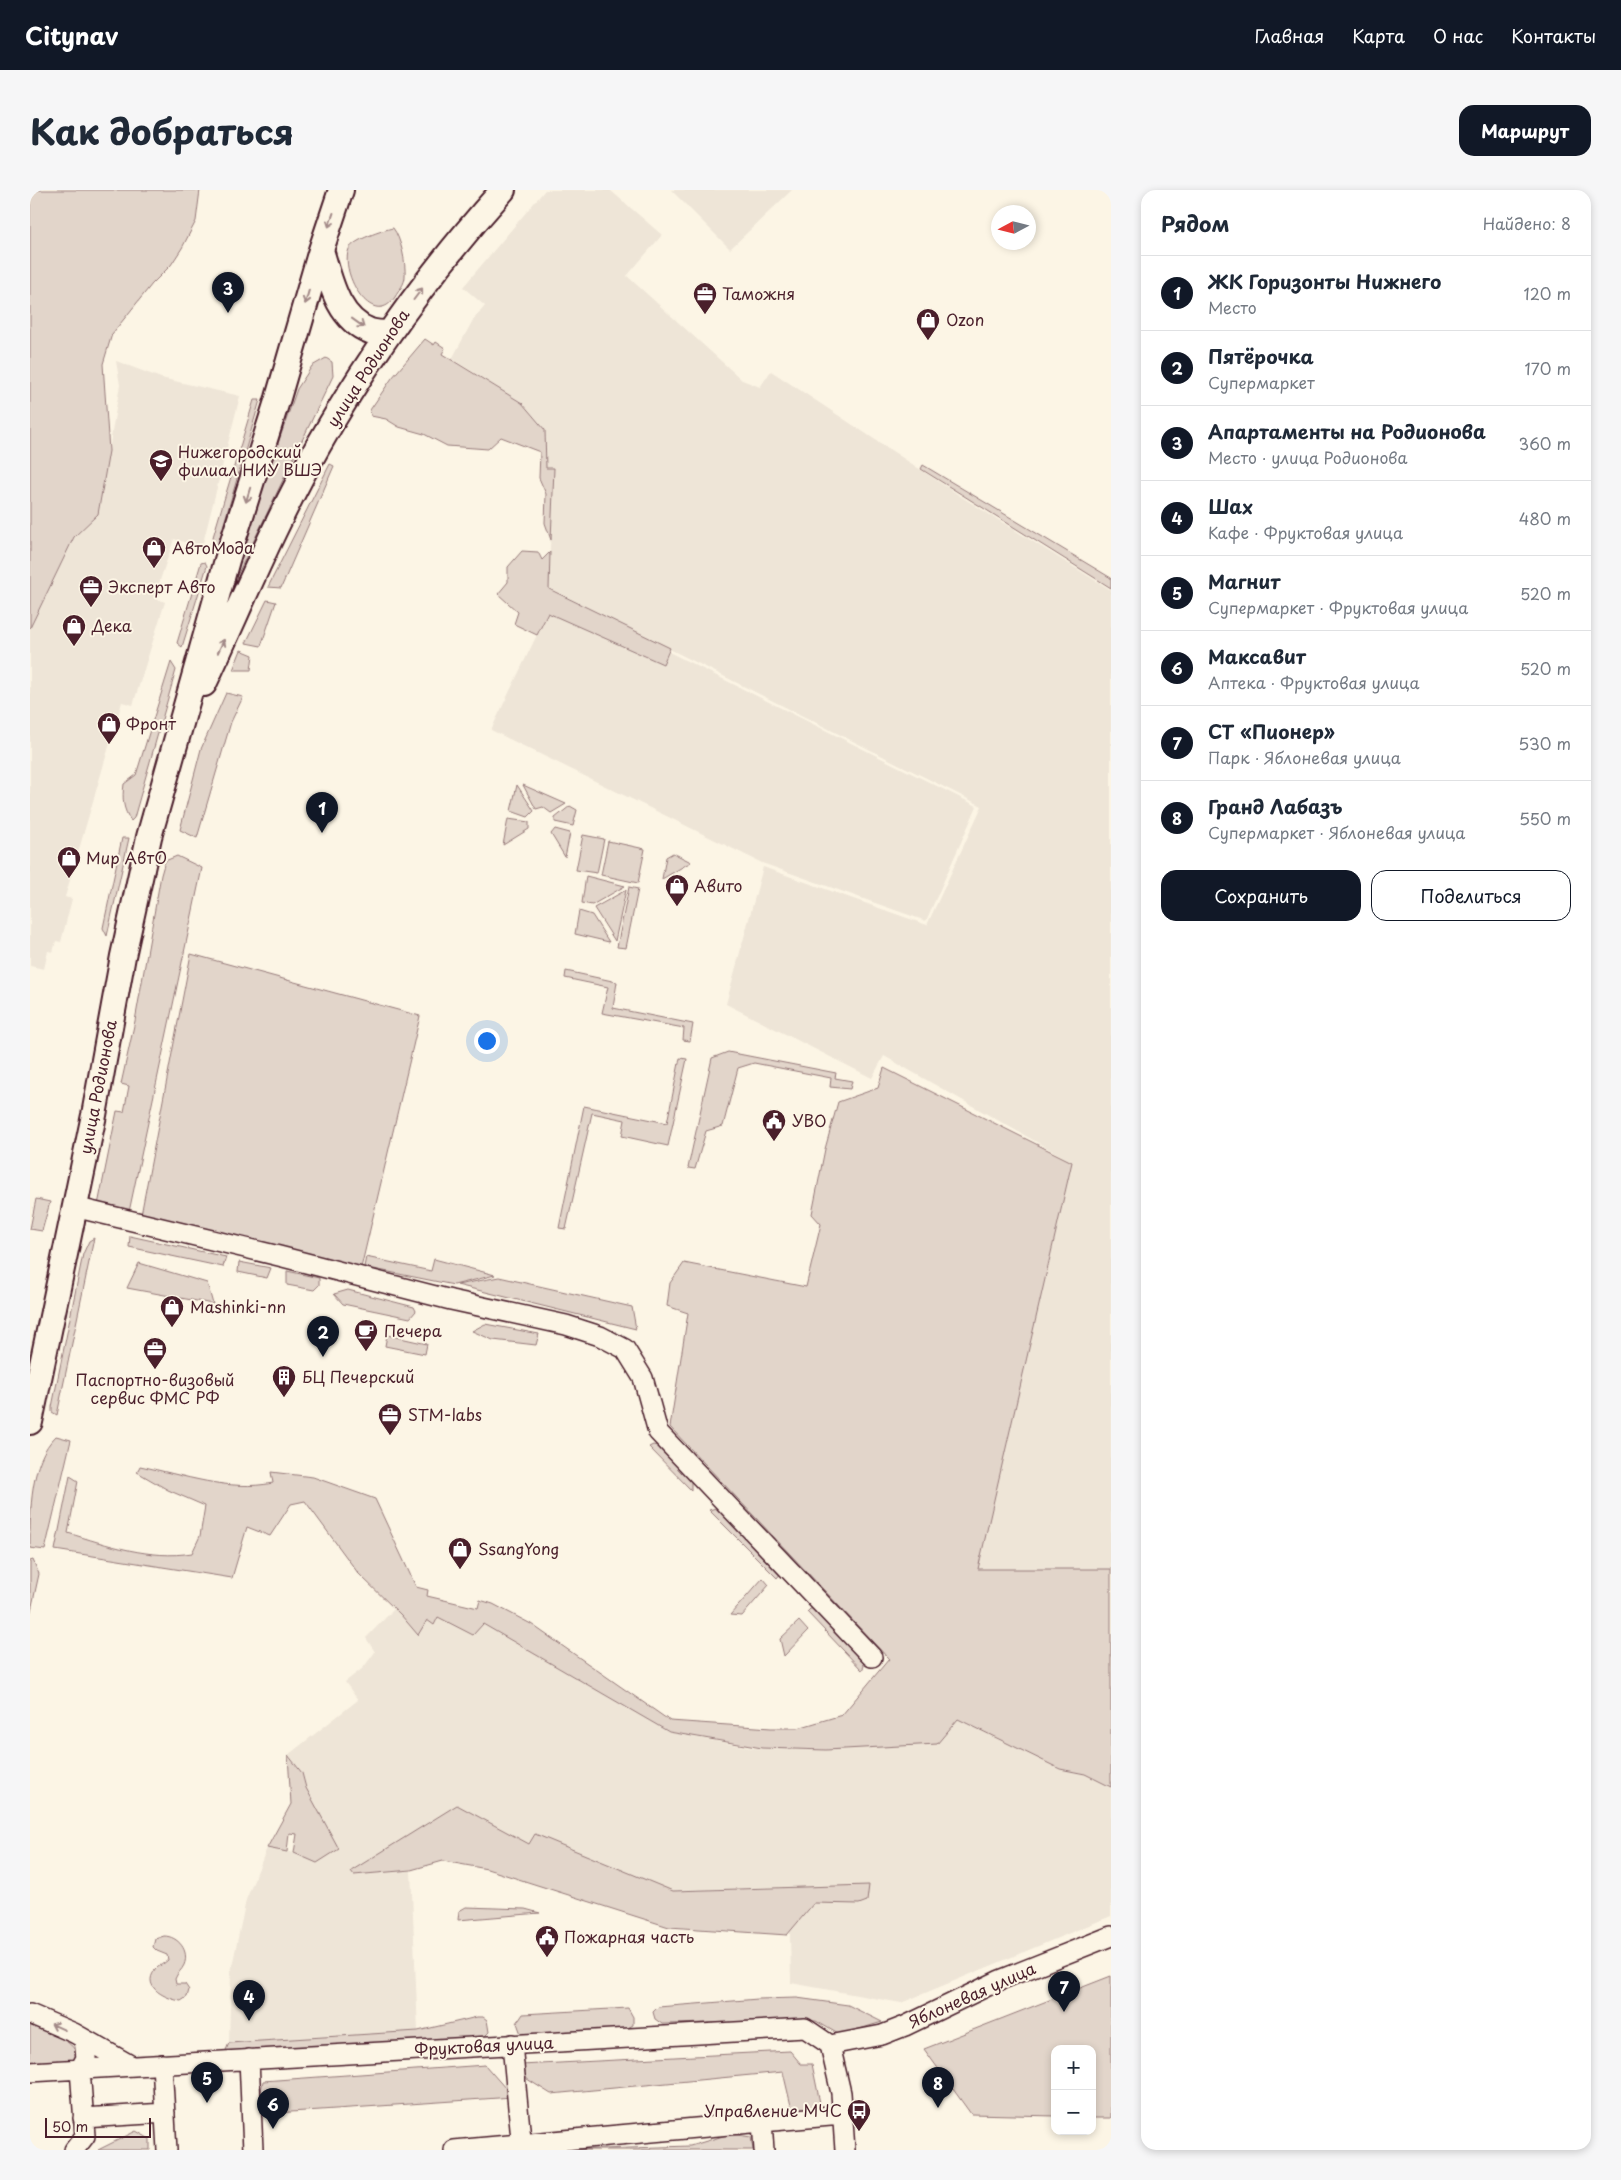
<!DOCTYPE html>
<html lang="ru">
<meta charset="utf-8">
<style>
body{margin:0;font-family:"Playpen Sans",sans-serif;background:#f6f6f7;color:#1f2937}
.controls{position:absolute;right:15px;bottom:15px;display:grid;overflow:hidden;border-radius:10px;box-shadow:0 2px 8px #0003}
.controls button{width:45px;height:45px;display:grid;place-items:center;padding:0;border:0;border-bottom:1px solid #e0e1e3;background:#fff;color:#1f2937;font:25px sans-serif}
.compass{position:absolute;left:961px;top:15px;width:45px;height:45px;border-radius:50%;background:#fff;box-shadow:0 2px 8px #0003;rotate:263deg}
.scale{position:absolute;left:15px;bottom:12px;width:106px;box-sizing:border-box;padding-left:5px;border:2px solid #4a1f2b;border-top:0;font-size:14px;line-height:18px;white-space:nowrap;color:#4a1f2b;-webkit-text-stroke:4px #fcf5e5;paint-order:stroke}
.you{position:absolute;left:456px;top:850px;width:18px;height:18px;margin:-12px;border:4px solid #fff;border-radius:50%;background:#1a73e8;box-shadow:0 0 0 8px #1a73e833}
.badge{display:grid;place-items:center;width:32px;height:32px;border-radius:50%;background:#111827;color:#fff;font-size:16px;font-weight:700}
.pin{position:absolute;translate:-50% -41px;filter:drop-shadow(0 1px 2px #0008)}
.pin::after{content:'';position:absolute;top:26px;width:18px;height:15px;background:inherit;clip-path:polygon(0 0,100% 0,50% 100%)}
.list{margin:0;padding:0;list-style:none}
h2{display:flex;justify-content:space-between;align-items:center;height:65px;margin:0;padding:0 20px;font-size:21px}
h2 small{font-size:16px;font-weight:400;color:#747a83}
.list li{display:grid;grid-template-columns:32px 1fr auto;gap:15px;align-items:center;box-sizing:border-box;height:75px;padding:0 20px;border-top:1px solid #e0e1e3}
.list b{display:block;font-size:19px;white-space:nowrap}
.list p{margin:0;font-size:16px;white-space:nowrap;color:#747a83}
.list em{font-size:16px;font-style:normal;color:#747a83}
.actions{display:flex;gap:10px;padding:15px 20px}
.actions a{flex:1;padding:11px 0;border:1px solid #111827;border-radius:15px;text-align:center;font-size:18px;color:#111827}
.actions .main{background:#111827;color:#fff}
.map{position:relative;flex:none;width:1081px;height:1960px;overflow:hidden;border-radius:15px}
header{display:flex;align-items:center;gap:30px;box-sizing:border-box;height:70px;padding:0 25px;background:#111827;color:#fff}
header strong{font-size:24px}
nav{display:flex;gap:28px;margin-inline-start:auto;font-size:18px}
.intro{display:flex;align-items:center;justify-content:space-between;box-sizing:border-box;height:120px;padding:0 30px}
h1{margin:0;font-size:35px}
.button{padding:12px 22px;border-radius:15px;background:#111827;color:#fff;font-size:18px;font-weight:700}
main{display:flex;gap:30px;padding:0 30px}
aside{flex:1;background:#fff;border-radius:15px;box-shadow:0 2px 8px #0003}
.map>svg:first-child{display:block}
</style>
<header>
<strong>Citynav</strong>
<nav><a>Главная</a><a>Карта</a><a>О нас</a><a>Контакты</a></nav>
</header>
<div class="intro"><h1>Как добраться</h1><a class="button">Маршрут</a></div>
<main>
<div class="map">
<svg width="1081" height="1960" viewBox="0 0 1081 1960">
<rect width="100%" height="100%" fill="#fcf5e5"/>
<filter id="ink" filterUnits="userSpaceOnUse"><feTurbulence type="fractalNoise" baseFrequency=".02" numOctaves="2"/><feDisplacementMap in="SourceGraphic" scale="10" xChannelSelector="R" yChannelSelector="G"/><feConvolveMatrix kernelMatrix="1 2 1 2 8 2 1 2 1" color-interpolation-filters="sRGB"/></filter>
<g filter="url(#ink)">
<!-- built -->
<path fill="#eee5d7" d="M 515,0 L 580,0 L 632,45 L 597,86 L 712,190 L 730,197 L 741,181 L 938,311 L 1081,400 L 1081,1379 L 948,1379 L 1042,972 L 854,866 L 842,888 L 696,814 L 733,677 L 897,735 L 952,616 L 518,398 L 524,278 L 516,278 L 515,240 L 492,213 L 422,169 L 443,130 L 455,116 L 433,97 Z
M 641,0 L 762,0 L 700,59 Z
M 86,171 L 131,188 L 210,206 L 172,357 L 144,349 L 124,408 L 135,412 L 103,515 L 92,512 L 35,707 L 42,709 L 31,752 L 26,751 L 23,762 L 18,761 L 14,779 L 0,776 L 0,438 L 44,347 L 68,324 L 90,195 Z
M 518,422 L 633,474 L 639,462 L 947,616 L 896,731 L 732,673 L 461,540 Z
M 365,1418 L 433,1422 L 639,1542 L 722,1558 L 796,1560 L 844,1556 L 928,1529 L 1030,1579 L 1055,1584 L 1081,1597 L 1081,1726 L 871,1813 L 761,1793 L 760,1742 L 753,1697 L 643,1701 L 571,1678 L 505,1644 L 499,1654 L 324,1685 L 381,1680 L 388,1841 L 199,1853 L 201,1781 L 216,1710 L 237,1658 L 270,1664 L 287,1673 L 276,1598 L 272,1583 L 258,1565 L 328,1510 L 315,1492 L 333,1478 L 345,1462 L 336,1448 Z"/>
<!-- green -->
<path fill="#e2d5ca" stroke="#967a7a" d="M 0,0 L 170,0 L 166,31 L 152,58 L 141,75 L 122,94 L 82,144 L 73,174 L 79,261 L 68,324 L 44,347 L 0,438 Z
M 363,38 C 371,48 376,73 375,86 C 375,94 369,100 365,107 C 342,141 309,82 319,59 C 323,50 353,40 363,38 Z
M 395,149 L 404,155 L 406,152 L 415,158 L 412,164 L 492,213 L 515,240 L 516,278 L 524,278 L 521,350 L 515,333 L 516,304 L 509,288 L 510,262 L 471,247 L 458,259 L 417,256 L 394,244 L 369,237 L 356,229 L 341,226 L 340,220 L 362,188 Z
M 296,168 L 302,172 L 303,186 L 203,394 L 226,316 L 267,199 L 282,176 Z
M 224,210 L 230,210 L 186,361 L 180,357 Z
M 300,274 L 304,276 L 251,398 L 238,397 Z
M 893,275 L 1081,388 L 1081,398 L 891,279 Z
M 492,361 L 508,362 L 512,370 L 520,362 L 519,399 L 640,458 L 633,474 L 518,423 L 507,445 L 484,434 L 488,422 L 468,404 L 478,392 L 478,377 Z
M 175,372 L 177,376 L 152,457 L 147,453 L 171,373 Z
M 237,410 L 246,412 L 231,456 L 216,453 Z
M 211,460 L 223,465 L 221,480 L 203,480 Z
M 141,472 L 146,480 L 104,628 L 101,631 C 93,619 92,609 94,594 L 106,585 Z
M 196,503 L 213,507 L 201,532 L 167,648 L 150,640 L 171,559 Z
M 487,595 L 504,621 L 498,627 L 481,621 Z
M 493,595 L 536,614 L 521,623 L 513,617 L 506,619 Z
M 540,616 L 547,620 L 543,636 L 525,632 L 525,628 Z
M 478,629 L 499,632 L 499,639 L 473,655 Z
M 525,639 L 540,643 L 535,667 L 521,644 Z
M 553,645 L 574,649 L 567,683 L 546,680 Z
M 92,648 L 99,648 L 77,746 L 73,738 Z
M 578,651 L 615,659 L 608,693 L 571,685 Z
M 643,663 L 661,672 L 632,689 L 636,667 Z
M 147,666 L 172,678 L 99,1022 L 68,1015 L 87,921 L 94,922 L 99,896 L 91,894 L 105,831 L 131,685 L 135,671 Z
M 556,686 L 595,696 L 562,715 L 552,713 Z
M 599,697 L 608,699 L 596,758 L 587,757 Z
M 596,700 L 585,751 L 564,718 Z
M 549,721 L 562,725 L 579,752 L 545,744 Z
M 161,764 L 390,826 L 331,1078 L 111,1025 Z
M 536,781 L 587,792 L 583,818 L 663,834 L 660,851 L 653,850 L 654,838 L 572,823 L 578,797 L 535,788 Z
M 698,862 L 806,883 L 805,888 L 822,891 L 820,899 L 800,897 L 801,888 L 724,873 L 708,878 L 693,936 L 676,941 L 665,979 L 658,978 L 682,868 Z
M 650,868 L 657,869 L 638,956 L 592,946 L 595,930 L 562,923 L 536,1039 L 529,1038 L 554,916 L 637,933 Z
M 854,878 L 1042,972 L 948,1379 L 1081,1379 L 1081,1597 L 1055,1584 L 1030,1579 L 928,1529 L 907,1554 L 796,1560 L 732,1558 L 639,1542 L 453,1434 L 443,1445 L 408,1427 L 404,1435 L 397,1430 L 388,1445 L 371,1425 L 328,1383 L 275,1311 L 261,1314 L 240,1346 L 217,1337 L 202,1388 L 25,1360 L 40,1286 L 48,1291 L 38,1343 C 77,1355 121,1370 162,1363 L 170,1346 L 175,1316 L 138,1300 L 107,1282 L 110,1276 C 153,1285 200,1302 243,1293 L 241,1282 L 283,1287 L 345,1309 L 386,1397 L 398,1400 L 397,1406 L 448,1418 L 450,1410 L 463,1414 L 501,1434 L 640,1531 L 741,1538 L 768,1538 L 812,1525 L 859,1469 L 640,1237 L 658,1123 L 637,1116 L 640,1093 L 654,1073 L 776,1097 L 791,1034 L 782,1024 L 795,959 L 808,912 L 848,898 Z
M 6,1009 L 20,1012 L 12,1041 L 0,1039 Z
M 100,1046 L 196,1067 L 193,1077 L 99,1057 Z
M 64,1048 L 27,1225 L 22,1222 L 22,1217 L 53,1064 L 59,1051 Z
M 336,1067 L 401,1081 L 404,1069 L 465,1085 L 424,1095 L 334,1077 Z
M 209,1072 L 241,1078 L 237,1088 L 208,1082 Z
M 109,1073 L 177,1093 L 183,1114 L 97,1098 Z
M 257,1081 L 289,1088 L 289,1095 L 284,1100 L 257,1095 Z
M 469,1087 L 602,1117 L 606,1139 L 427,1095 Z
M 318,1100 L 384,1117 L 386,1121 L 380,1128 L 313,1114 L 304,1104 Z
M 455,1134 L 509,1144 L 506,1155 L 463,1150 L 442,1141 Z
M 357,1145 L 397,1154 L 395,1164 L 355,1156 Z
M 26,1246 L 41,1250 L 15,1360 L 0,1358 C 0,1321 0,1271 26,1246 Z
M 623,1255 L 632,1257 L 661,1287 L 661,1300 L 619,1257 Z
M 686,1318 L 693,1321 L 751,1383 L 747,1388 L 679,1320 Z
M 3,1370 L 9,1384 L 0,1425 L 0,1371 Z
M 733,1388 L 739,1395 L 712,1426 L 700,1425 Z
M 786,1418 L 832,1465 L 834,1476 L 832,1480 L 777,1422 L 780,1419 Z
M 769,1431 L 778,1441 L 754,1466 L 750,1449 Z
M 258,1565 L 272,1583 L 276,1598 L 309,1659 L 287,1673 L 264,1663 L 267,1644 L 259,1643 L 257,1662 L 237,1658 L 261,1614 Z
M 427,1615 L 499,1654 L 505,1644 L 643,1701 L 839,1695 L 837,1711 L 829,1714 L 784,1713 L 757,1745 L 639,1737 L 457,1679 L 413,1671 L 381,1680 L 324,1685 L 321,1681 Z
M 436,1717 L 495,1719 L 510,1723 L 428,1730 L 429,1721 Z
M 134,1746 C 148,1746 160,1761 154,1775 C 152,1780 147,1783 145,1789 L 146,1794 L 155,1794 L 159,1800 L 157,1807 L 151,1811 C 137,1809 111,1798 125,1780 C 129,1775 134,1774 138,1770 L 137,1765 L 127,1761 L 123,1757 L 125,1749 Z
M 1081,1786 L 1081,1928 L 1062,1928 L 1062,1859 L 1025,1859 L 1025,1926 L 941,1924 L 894,1859 Z
M 767,1808 L 818,1815 L 852,1832 L 810,1845 L 786,1831 L 632,1834 L 625,1829 L 623,1822 L 628,1817 L 728,1809 Z
M 598,1818 L 603,1827 L 603,1835 L 596,1839 L 497,1846 L 491,1844 L 487,1833 L 493,1824 Z
M 447,1827 L 453,1827 L 457,1830 L 459,1842 L 453,1848 L 194,1865 L 199,1853 L 388,1841 Z
M 0,1835 C 16,1842 43,1848 48,1867 L 44,1872 L 0,1874 Z
M 760,1861 L 771,1874 L 782,1874 L 791,1918 L 762,1920 L 753,1882 L 521,1904 L 497,1889 L 491,1875 Z
M 455,1875 L 483,1907 L 246,1923 L 228,1916 L 233,1891 Z
M 106,1941 L 120,1949 L 120,1960 L 68,1960 Z
M 700,1944 L 721,1947 L 723,1960 L 541,1960 L 660,1956 Z"/>
<g fill="none" stroke-linecap="round" stroke-linejoin="round">
<!-- minor casing -->
<g stroke="#4a1f2b" stroke-width="22">
<path id="minor" d="M 44,1017 L 249,1066 L 421,1110 L 536,1135 L 570,1146 L 595,1159 L 613,1188 L 628,1242 L 842,1467
M 0,1824 L 44,1843 L 102,1876
M 482,1854 L 492,1960
M 800,1855 L 852,1845 L 875,1836 L 970,1790 L 1081,1746
M 800,1855 L 811,1903 L 815,1960
M 219,1869 L 223,1960
M 132,1874 L 137,1960
M 0,1882 L 775,1838 L 800,1855
M 53,1928 L 135,1923
M 44,1960 L 55,1946 L 50,1879 L 56,1868 L 54,1849
M 424,1960 L 732,1932
M 734,1960 L 732,1932 L 812,1925"/>
</g>
<!-- major casing -->
<g stroke="#4a1f2b" stroke-width="28">
<path id="major" d="M 291,60 C 300,89 307,129 340,141 C 346,143 353,143 359,143
M 174,494 C 211,415 244,334 287,258 C 339,166 402,79 473,0
M 0,1232 L 64,925 L 93,766 L 119,647 L 197,370 L 248,208 L 291,60 L 311,0"/>
</g>
<!-- minor -->
<use href="#minor" stroke="#fcf5e5" stroke-width="19"/>
<!-- major -->
<use href="#major" stroke="#fcf5e5" stroke-width="24"/>
</g>
<!-- one-way arrows -->
<defs><path id="oneway-shaft" d="M-6 0H5M1.5-3L5.5 0L1.5 3" fill="none" stroke-width="1.6" stroke-linecap="round" stroke-linejoin="round" transform="scale(1.25)"/></defs>
<g stroke="#a38a88">
<use href="#oneway-shaft" transform="translate(301 30) rotate(109)"/>
<use href="#oneway-shaft" transform="translate(388 104) rotate(-53)"/>
<use href="#oneway-shaft" transform="translate(277 107) rotate(106)"/>
<use href="#oneway-shaft" transform="translate(328 133) rotate(36)"/>
<use href="#oneway-shaft" transform="translate(218 305) rotate(107)"/>
<use href="#oneway-shaft" transform="translate(191 456) rotate(-65)"/>
<use href="#oneway-shaft" transform="translate(28 1837) rotate(-156)"/>
</g>
</g>
<!-- icons -->
<defs>
<g id="office-pin" transform="scale(1.25)"><path d="M0 17L-7.5 6A9.5 9.5 0 1 1 7.5 6Z" fill="#4a1f2b" stroke="#fcf5e5"/><path d="M-6-3h4V-5.5h4V-3h4V5H-6ZM-1-4.5V-3h2v-1.5ZM-6 0V1H6V0Z" fill="#fff"/></g>
<g id="shop-pin" transform="scale(1.25)"><path d="M0 17L-7.5 6A9.5 9.5 0 1 1 7.5 6Z" fill="#4a1f2b" stroke="#fcf5e5"/><path d="M-5-2.5h2.3a2.7 3.5 0 0 1 5.4 0H5L5.5 6h-11ZM-1.5-2.5h3a1.5 2.3 0 0 0-3 0Z" fill="#fff"/></g>
<g id="university-pin" transform="scale(1.25)"><path d="M0 17L-7.5 6A9.5 9.5 0 1 1 7.5 6Z" fill="#4a1f2b" stroke="#fcf5e5"/><path d="M0-5L7-2L0 1L-7-2ZM-4 1L0 2.5L4 1V4Q0 6-4 4Z" fill="#fff"/></g>
<g id="civic-pin" transform="scale(1.25)"><path d="M0 17L-7.5 6A9.5 9.5 0 1 1 7.5 6Z" fill="#4a1f2b" stroke="#fcf5e5"/><path d="M-.6-6.5H3V-4.5H.6V-3L4-1V1h2V6H-6V1h2V-1L-.6-3ZM-1.2 2.5V6h2.4V2.5Z" fill="#fff"/></g>
<g id="cafe-pin" transform="scale(1.25)"><path d="M0 17L-7.5 6A9.5 9.5 0 1 1 7.5 6Z" fill="#4a1f2b" stroke="#fcf5e5"/><path d="M-5.5-4.5H6V0H3Q3 3.5 0 3.5H-2.5Q-5.5 3.5-5.5 0ZM3-3.2v2h1.7v-2ZM-6 4.5H4V6H-6Z" fill="#fff"/></g>
<g id="building-pin" transform="scale(1.25)"><path d="M0 17L-7.5 6A9.5 9.5 0 1 1 7.5 6Z" fill="#4a1f2b" stroke="#fcf5e5"/><path d="M-4-6H4V6H1V3H-1V6H-4ZM-2.5-4.3h1.7v1.8h-1.7ZM.8-4.3h1.7v1.8H.8ZM-2.5-1h1.7V.8h-1.7ZM.8-1h1.7V.8H.8Z" fill="#fff"/></g>
<g id="bus-pin" transform="scale(1.25)"><path d="M0 17L-7.5 6A9.5 9.5 0 1 1 7.5 6Z" fill="#4a1f2b" stroke="#fcf5e5"/><path d="M-5-6H5V4H4V6H2V4H-2V6H-4V4H-5ZM-3.5-4V0h7V-4ZM-3.5 1.2v1.5H-2V1.2ZM2 1.2v1.5H3.5V1.2Z" fill="#fff"/></g>
</defs>
<g fill-rule="evenodd">
<use href="#office-pin" x="675" y="104"/>
<use href="#shop-pin" x="898" y="130"/>
<use href="#university-pin" x="131" y="271"/>
<use href="#shop-pin" x="124" y="358"/>
<use href="#office-pin" x="61" y="397"/>
<use href="#shop-pin" x="44" y="436"/>
<use href="#shop-pin" x="79" y="534"/>
<use href="#shop-pin" x="39" y="668"/>
<use href="#shop-pin" x="647" y="696"/>
<use href="#civic-pin" x="744" y="931"/>
<use href="#shop-pin" x="142" y="1117"/>
<use href="#cafe-pin" x="336" y="1141"/>
<use href="#office-pin" x="125" y="1159"/>
<use href="#building-pin" x="254" y="1187"/>
<use href="#office-pin" x="360" y="1225"/>
<use href="#shop-pin" x="430" y="1359"/>
<use href="#civic-pin" x="517" y="1747"/>
<use href="#bus-pin" x="829" y="1921"/>
</g>
<g text-anchor="middle" stroke-width="4" stroke-linejoin="round" paint-order="stroke">
<!-- poi labels -->
<g font-size="16" fill="#4a1f2b" stroke="#fcf5e5" text-anchor="start">
<text x="692" y="110">Таможня</text>
<text x="916" y="136">Ozon</text>
<text x="148" y="268">Нижегородский<tspan x="148" dy="18">филиал НИУ ВШЭ</tspan></text>
<text x="142" y="364">АвтоМода</text>
<text x="78" y="403">Эксперт Авто</text>
<text x="62" y="442">Дека</text>
<text x="96" y="540">Фронт</text>
<text x="56" y="674">Мир АвтО</text>
<text x="664" y="702">Авито</text>
<text x="762" y="937">УВО</text>
<text x="160" y="1123">Mashinki-nn</text>
<text x="354" y="1147">Печера</text>
<text x="272" y="1193">БЦ Печерский</text>
<text x="125" y="1196" text-anchor="middle">Паспортно-визовый<tspan x="125" dy="18">сервис ФМС РФ</tspan></text>
<text x="378" y="1231">STM-labs</text>
<text x="448" y="1365">SsangYong</text>
<text x="534" y="1753">Пожарная часть</text>
<text x="812" y="1927" text-anchor="end">Управление МЧС</text>
</g>
<!-- street labels -->
<g font-size="16" fill="#4a1f2b" stroke="#fcf5e5">
<text transform="translate(338 178) rotate(-57)" y="6">улица Родионова</text>
<text transform="translate(68 897) rotate(-79)" y="6">улица Родионова</text>
<text transform="translate(942 1805) rotate(-24)" y="6">Яблоневая улица</text>
<text transform="translate(454 1856) rotate(-3)" y="6">Фруктовая улица</text>
</g>
</g>
</svg>
<div class="controls">
<button>+</button>
<button>−</button>
</div>
<svg class="compass" viewBox="-18 -18 36 36"><path d="M0-13l5 13h-10z" fill="#e53935"/><path d="M0 13l5-13h-10z" fill="#747a83"/></svg>
<div class="scale">50 m</div>
<div class="you"></div>
<div class="pin badge" style="left:292px;top:643px">1</div>
<div class="pin badge" style="left:293px;top:1167px">2</div>
<div class="pin badge" style="left:198px;top:123px">3</div>
<div class="pin badge" style="left:219px;top:1831px">4</div>
<div class="pin badge" style="left:177px;top:1913px">5</div>
<div class="pin badge" style="left:243px;top:1939px">6</div>
<div class="pin badge" style="left:1034px;top:1822px">7</div>
<div class="pin badge" style="left:908px;top:1918px">8</div>
</div>
<aside>
<h2>Рядом<small>Найдено: 8</small></h2>
<ul class="list">
<li><span class="badge">1</span><div><b>ЖК Горизонты Нижнего</b><p>Место</p></div><em>120 m</em></li>
<li><span class="badge">2</span><div><b>Пятёрочка</b><p>Супермаркет</p></div><em>170 m</em></li>
<li><span class="badge">3</span><div><b>Апартаменты на Родионова</b><p>Место · улица Родионова</p></div><em>360 m</em></li>
<li><span class="badge">4</span><div><b>Шах</b><p>Кафе · Фруктовая улица</p></div><em>480 m</em></li>
<li><span class="badge">5</span><div><b>Магнит</b><p>Супермаркет · Фруктовая улица</p></div><em>520 m</em></li>
<li><span class="badge">6</span><div><b>Максавит</b><p>Аптека · Фруктовая улица</p></div><em>520 m</em></li>
<li><span class="badge">7</span><div><b>СТ «Пионер»</b><p>Парк · Яблоневая улица</p></div><em>530 m</em></li>
<li><span class="badge">8</span><div><b>Гранд Лабазъ</b><p>Супермаркет · Яблоневая улица</p></div><em>550 m</em></li>
</ul>
<div class="actions"><a class="main">Сохранить</a><a>Поделиться</a></div>
</aside>
</main>
